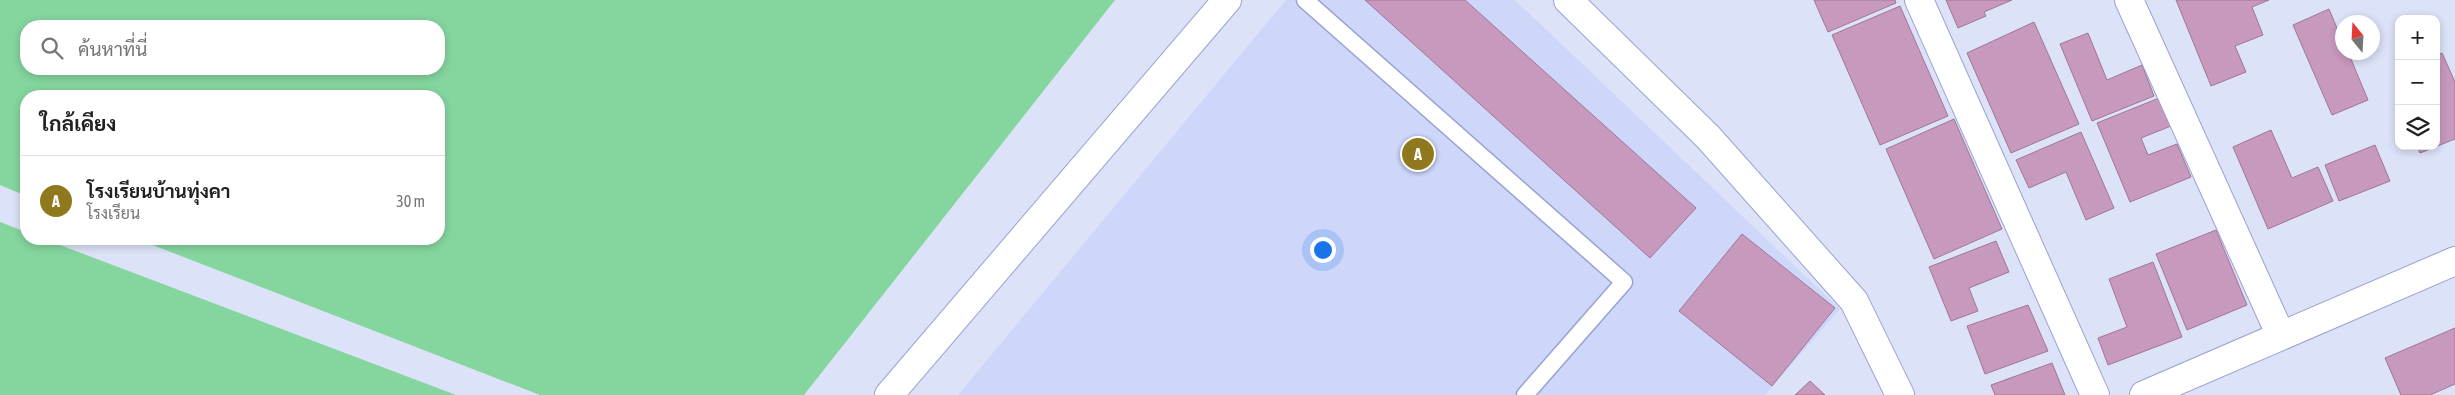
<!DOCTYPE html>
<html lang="th">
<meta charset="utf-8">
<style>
body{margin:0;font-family:"Asap Condensed",Sarabun,sans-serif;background:#f2f2f2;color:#202124}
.controls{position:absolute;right:15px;top:15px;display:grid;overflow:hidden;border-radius:10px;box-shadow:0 2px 8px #0003}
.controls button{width:45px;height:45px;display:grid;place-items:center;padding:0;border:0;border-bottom:1px solid #e0e0e0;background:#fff;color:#202124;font:25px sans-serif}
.compass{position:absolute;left:2335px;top:15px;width:45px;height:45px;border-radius:50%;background:#fff;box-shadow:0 2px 8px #0003;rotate:342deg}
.you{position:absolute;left:1322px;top:249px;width:18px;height:18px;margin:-12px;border:4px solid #fff;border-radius:50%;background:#1a73e8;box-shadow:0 0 0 8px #1a73e833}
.badge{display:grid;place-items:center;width:32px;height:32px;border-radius:50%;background:#8f781d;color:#fff;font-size:16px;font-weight:700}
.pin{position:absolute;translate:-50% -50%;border:2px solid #fff;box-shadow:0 1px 5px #0006}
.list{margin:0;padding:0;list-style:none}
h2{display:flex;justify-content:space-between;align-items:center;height:65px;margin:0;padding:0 20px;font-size:21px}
h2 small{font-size:16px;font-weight:400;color:#757577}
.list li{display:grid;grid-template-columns:32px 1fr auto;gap:15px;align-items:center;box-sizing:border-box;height:90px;padding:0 20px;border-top:1px solid #e0e0e0}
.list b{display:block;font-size:19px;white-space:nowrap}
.list p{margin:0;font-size:16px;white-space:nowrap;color:#757577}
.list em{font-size:16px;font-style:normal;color:#757577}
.icon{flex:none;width:28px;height:28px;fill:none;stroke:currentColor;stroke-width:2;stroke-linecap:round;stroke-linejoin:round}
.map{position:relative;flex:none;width:2455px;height:395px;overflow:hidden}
.search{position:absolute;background:#fff;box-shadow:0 2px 8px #0003;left:20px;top:20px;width:425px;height:55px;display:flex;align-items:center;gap:12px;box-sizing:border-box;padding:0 18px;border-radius:20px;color:#757577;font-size:19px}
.panel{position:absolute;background:#fff;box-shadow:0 2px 8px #0003;left:20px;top:90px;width:425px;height:155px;border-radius:20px}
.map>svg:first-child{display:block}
</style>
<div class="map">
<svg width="2455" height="395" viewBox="0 0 2455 395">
<rect width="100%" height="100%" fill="#dce2f7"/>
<!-- built -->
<path fill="#ced7fa" d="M 1286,0 L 1515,0 L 1840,309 L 1765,395 L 958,395 Z"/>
<!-- green -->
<path fill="#85d59f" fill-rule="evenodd" d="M 0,0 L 1115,0 L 804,395 L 540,395 L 137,239 L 439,239 L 439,96 L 26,96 L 26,196 L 0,185 ZM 26,26 L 439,26 L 439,69 L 26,69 Z
M 0,222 L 26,232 L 26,239 L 44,239 L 456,395 L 0,395 Z"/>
<!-- building -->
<path fill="#c799bd" stroke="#a17598" d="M 1365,0 L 1465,0 L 1696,208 L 1650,258 Z
M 1814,0 L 1895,0 L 1896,3 L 1828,32 Z
M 1946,0 L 2012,0 L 1984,12 L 1986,16 L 1958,28 Z
M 2176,0 L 2269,0 L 2252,7 L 2263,35 L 2235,46 L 2246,72 L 2211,86 Z
M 1900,6 L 1948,116 L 1880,145 L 1832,35 Z
M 2329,9 L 2342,40 L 2342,52 L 2348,52 L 2368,100 L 2332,115 L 2293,25 Z
M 2034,22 L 2079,124 L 2011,153 L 1967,53 Z
M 2088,33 L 2107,80 L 2142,65 L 2154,96 L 2092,121 L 2060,44 Z
M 2442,53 L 2455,82 L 2455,139 L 2420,153 L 2417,146 L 2436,146 L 2436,56 Z
M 2159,98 L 2171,126 L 2141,138 L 2148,155 L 2177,144 L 2191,177 L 2130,202 L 2097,123 Z
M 1954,119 L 2002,229 L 1934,259 L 1886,149 Z
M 2271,130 L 2292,178 L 2318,167 L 2333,201 L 2268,229 L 2233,147 Z
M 2081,132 L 2114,208 L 2086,220 L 2066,172 L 2029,188 L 2016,160 Z
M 2375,145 L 2390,181 L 2339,201 L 2325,165 Z
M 2216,230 L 2247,305 L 2187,330 L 2156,254 Z
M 1742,234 L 1835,308 L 1772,386 L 1679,311 Z
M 1996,241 L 2009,272 L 1969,288 L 1978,311 L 1951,321 L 1929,267 Z
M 2153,262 L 2182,337 L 2108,365 L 2098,338 L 2127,327 L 2109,279 Z
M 2028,305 L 2048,351 L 1985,374 L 1967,326 Z
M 2455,328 L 2455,384 L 2430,395 L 2401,395 L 2385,358 Z
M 2052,363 L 2065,395 L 1995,395 L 1991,385 Z
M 1810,381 L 1825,395 L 1795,395 Z"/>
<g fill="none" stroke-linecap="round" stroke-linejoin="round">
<!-- service casing -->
<g stroke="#97a2d4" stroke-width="19">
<path id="service" d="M 1305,0 L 1624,282 L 1525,395"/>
</g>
<!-- minor casing -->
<g stroke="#97a2d4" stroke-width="30">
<path id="minor" d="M 1568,0 L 1708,137 L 1854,301 L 1900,395
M 1919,0 L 2095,395
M 2129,0 L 2281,336
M 2144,395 L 2455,261"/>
</g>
<!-- tertiary casing -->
<g stroke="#97a2d4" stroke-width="30">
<path id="tertiary" d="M 889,395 L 1227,0"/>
</g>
<!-- service -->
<use href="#service" stroke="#fff" stroke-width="16"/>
<!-- minor -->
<use href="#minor" stroke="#fff" stroke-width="28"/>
<!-- tertiary -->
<use href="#tertiary" stroke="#fff" stroke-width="28"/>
</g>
</svg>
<div class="controls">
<button>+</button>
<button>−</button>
<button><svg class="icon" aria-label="layers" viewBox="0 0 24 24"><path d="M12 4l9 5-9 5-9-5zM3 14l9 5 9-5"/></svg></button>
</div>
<svg class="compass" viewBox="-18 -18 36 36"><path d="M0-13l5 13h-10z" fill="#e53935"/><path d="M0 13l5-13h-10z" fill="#757577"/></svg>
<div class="you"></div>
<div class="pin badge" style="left:1418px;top:154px">A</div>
<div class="search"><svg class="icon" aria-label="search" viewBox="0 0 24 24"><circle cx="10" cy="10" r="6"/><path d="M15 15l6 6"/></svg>ค้นหาที่นี่</div>
<section class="panel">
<h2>ใกล้เคียง<small></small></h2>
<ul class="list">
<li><span class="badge">A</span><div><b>โรงเรียนบ้านทุ่งคา</b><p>โรงเรียน</p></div><em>30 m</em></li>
</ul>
</section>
</div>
